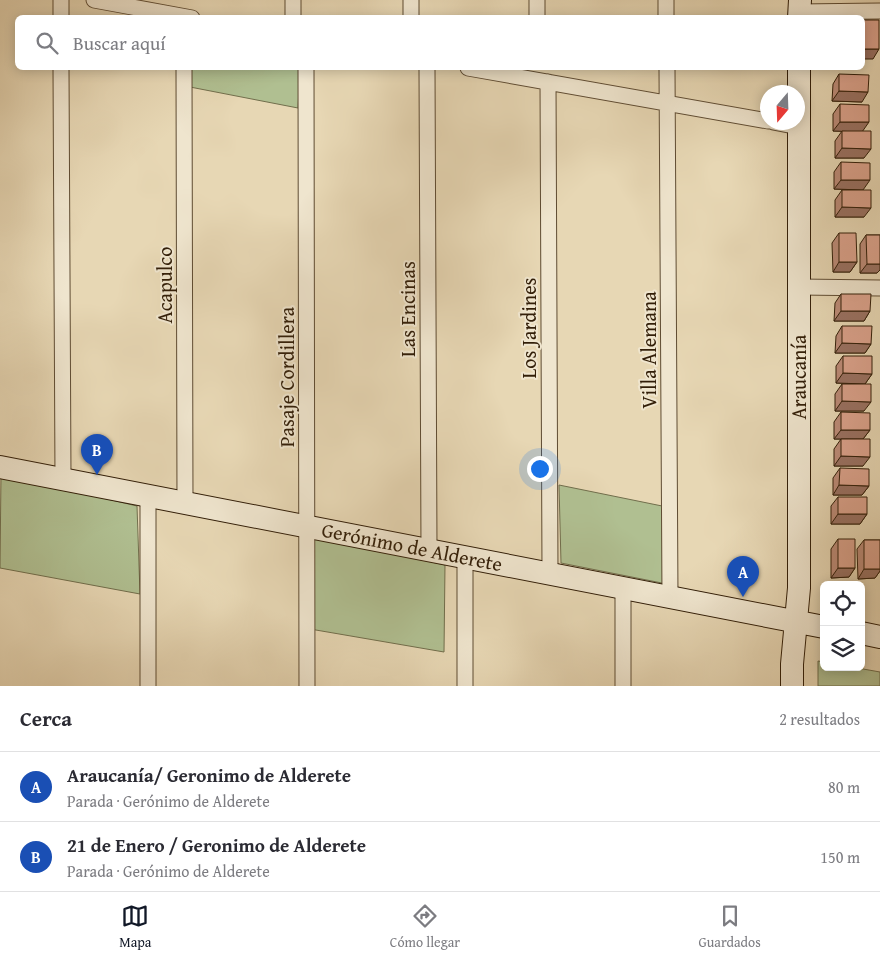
<!DOCTYPE html>
<html lang="es">
<meta charset="utf-8">
<style>
body{margin:0;font-family:"Gentium Book Plus",serif;background:#f7f7f7;color:#2b2b33}
.controls{position:absolute;right:15px;bottom:15px;display:grid;overflow:hidden;border-radius:8px;box-shadow:0 2px 12px #0003}
.controls button{width:45px;height:45px;display:grid;place-items:center;padding:0;border:0;border-bottom:1px solid #e1e1e2;background:#fff;color:#2b2b33;font:25px sans-serif}
.compass{position:absolute;left:760px;top:85px;width:45px;height:45px;border-radius:50%;background:#fff;box-shadow:0 2px 12px #0003;rotate:199deg}
.you{position:absolute;left:539px;top:468px;width:18px;height:18px;margin:-12px;border:4px solid #fff;border-radius:50%;background:#1a73e8;box-shadow:0 0 0 8px #1a73e833}
.badge{display:grid;place-items:center;width:32px;height:32px;border-radius:50%;background:#111827;color:#fff;font-size:16px;font-weight:700}
.pin{position:absolute;translate:-50% -41px;filter:drop-shadow(0 1px 2px #0008)}
.pin::after{content:'';position:absolute;top:26px;width:18px;height:15px;background:inherit;clip-path:polygon(0 0,100% 0,50% 100%)}
.list{margin:0;padding:0;list-style:none}
h2{display:flex;justify-content:space-between;align-items:center;height:65px;margin:0;padding:0 20px;font-size:21px}
h2 small{font-size:16px;font-weight:400;color:#7c7c81}
.list li{display:grid;grid-template-columns:32px 1fr auto;gap:15px;align-items:center;box-sizing:border-box;height:70px;padding:0 20px;border-top:1px solid #e1e1e2}
.list b{display:block;font-size:19px;white-space:nowrap}
.list p{margin:0;font-size:16px;white-space:nowrap;color:#7c7c81}
.list em{font-size:16px;font-style:normal;color:#7c7c81}
.icon{flex:none;width:28px;height:28px;fill:none;stroke:currentColor;stroke-width:2;stroke-linecap:round;stroke-linejoin:round}
.map{position:relative;flex:none;width:880px;height:686px;overflow:hidden}
.search{position:absolute;background:#fff;box-shadow:0 2px 12px #0003;left:15px;right:15px;top:15px;height:55px;display:flex;align-items:center;gap:12px;box-sizing:border-box;padding:0 18px;border-radius:8px;color:#7c7c81;font-size:19px}
.sheet{height:205px;background:#fff}
nav{display:flex;justify-content:space-around;align-items:center;box-sizing:border-box;height:70px;border-top:1px solid #e1e1e2;background:#fff;font-size:14px;color:#7c7c81}
nav a{display:grid;justify-items:center;gap:2px}
nav .on{color:#111827}
.map>svg:first-child{display:block}
</style>
<div class="map">
<svg width="880" height="686" viewBox="0 0 880 686">
<rect width="100%" height="100%" fill="#e7d7b4"/>
<filter id="stains"><feTurbulence type="fractalNoise" baseFrequency=".004" numOctaves="4"/><feColorMatrix values="0 0 0 0 .2 0 0 0 0 .09 0 0 0 0 .02 0 0 0 .5 -.17"/></filter>
<radialGradient id="worn" r=".72"><stop offset=".6" stop-color="#630" stop-opacity="0"/><stop offset="1" stop-color="#630" stop-opacity=".3"/></radialGradient>
<!-- green -->
<path fill="#b0bf91" stroke="#716e4c" d="M 191,68 L 300,68 L 298,108 L 190,87 Z
M 1,474 L 137,506 L 140,594 L 0,568 Z
M 559,485 L 667,507 L 667,584 L 561,563 Z
M 311,536 L 445,565 L 444,652 L 310,629 Z
M 818,661 L 824,662 L 824,667 L 852,667 L 880,672 L 880,686 L 818,686 Z"/>
<g fill="none" stroke-linecap="round" stroke-linejoin="round">
<!-- street casing -->
<g stroke="#5f4c33" stroke-width="17">
<path id="street" d="M 61,0 L 61,18
M 94,0 L 192,18
M 293,0 L 293,18
M 411,0 L 411,18
M 537,0 L 537,18
M 666,0 L 666,18
M 799,12 L 880,11
M 61,68 L 63,479
M 184,68 L 185,503
M 306,68 L 307,686
M 427,68 L 429,550
M 468,68 L 768,121
M 667,68 L 670,597
M 548,82 L 550,573
M 773,122 L 799,127
M 799,287 L 880,288
M 148,496 L 148,686
M 465,686 L 465,557
M 623,686 L 623,588"/>
</g>
<!-- secondary casing -->
<g stroke="#321e08" stroke-width="24">
<path id="secondary" d="M 799,18 L 800,0
M 0,467 L 824,627
M 861,633 L 880,637
M 792,686 L 792,664 L 799,588 L 799,68"/>
</g>
<!-- street -->
<use href="#street" stroke="#efe5ce" stroke-width="15"/>
<!-- secondary -->
<use href="#secondary" stroke="#efe5ce" stroke-width="22"/>
</g>
<!-- wall -->
<path fill="#bc8b78" stroke="#321e08" d="M 839,74 L 862,102 L 832,101 L 833,84 Z
M 840,104 L 863,131 L 864,158 L 835,158 L 835,141 L 842,131 L 833,131 L 833,114 Z
M 841,162 L 863,190 L 834,189 L 834,172 Z
M 842,190 L 864,217 L 835,217 L 835,200 Z
M 839,233 L 857,262 L 850,272 L 833,272 L 832,243 Z
M 866,235 L 880,235 L 880,270 L 877,273 L 860,273 L 860,244 Z
M 841,294 L 870,311 L 864,321 L 834,321 L 835,303 Z
M 842,326 L 871,344 L 865,353 L 835,353 L 836,336 Z
M 843,356 L 872,374 L 865,384 L 836,383 L 836,366 Z
M 842,384 L 864,411 L 835,411 L 835,394 Z
M 841,412 L 870,430 L 863,439 L 863,466 L 834,466 L 834,449 L 841,439 L 834,439 L 834,422 Z
M 840,468 L 869,486 L 862,495 L 833,495 L 833,478 Z
M 838,497 L 867,514 L 860,524 L 831,524 L 831,506 Z
M 838,539 L 855,568 L 849,577 L 831,578 L 831,549 Z
M 864,540 L 880,540 L 880,571 L 875,578 L 858,579 L 857,549 Z"/>
<!-- shaded-wall -->
<path fill="#997162" stroke="#321e08" d="M 862,49 L 879,49 L 873,59 L 862,59 Z
M 839,91 L 868,92 L 862,102 L 832,101 Z
M 840,122 L 869,122 L 862,132 L 833,131 Z
M 842,148 L 871,149 L 864,158 L 835,158 Z
M 841,180 L 870,180 L 863,190 L 834,189 Z
M 842,207 L 871,208 L 864,217 L 835,217 Z
M 839,262 L 857,262 L 850,272 L 833,272 Z
M 867,264 L 880,264 L 880,270 L 877,273 L 860,273 Z
M 841,311 L 870,311 L 864,321 L 834,321 Z
M 842,343 L 871,344 L 865,353 L 835,353 Z
M 843,373 L 872,374 L 865,384 L 836,383 Z
M 842,401 L 871,402 L 864,411 L 835,411 Z
M 841,430 L 870,430 L 863,439 L 834,439 Z
M 841,456 L 870,457 L 863,466 L 834,466 Z
M 839,485 L 869,486 L 862,495 L 833,495 Z
M 838,514 L 867,514 L 860,524 L 831,524 Z
M 838,568 L 855,568 L 849,577 L 831,578 Z
M 864,569 L 880,569 L 880,571 L 875,578 L 858,579 Z"/>
<!-- building -->
<path fill="#dba28c" stroke="#321e08" d="M 862,20 L 879,20 L 879,49 L 862,49 Z
M 839,74 L 869,75 L 868,92 L 839,91 Z
M 840,104 L 869,105 L 869,122 L 840,122 Z
M 842,131 L 871,131 L 871,149 L 842,148 Z
M 841,162 L 870,163 L 870,180 L 841,180 Z
M 842,190 L 871,190 L 871,208 L 842,207 Z
M 839,233 L 856,233 L 857,262 L 839,262 Z
M 866,235 L 880,235 L 880,264 L 867,264 Z
M 841,294 L 871,294 L 870,311 L 841,311 Z
M 842,326 L 872,326 L 871,344 L 842,343 Z
M 843,356 L 872,356 L 872,374 L 843,373 Z
M 842,384 L 871,384 L 871,402 L 842,401 Z
M 841,412 L 870,413 L 870,430 L 841,430 Z
M 841,439 L 870,439 L 870,457 L 841,456 Z
M 840,468 L 869,469 L 869,486 L 839,485 Z
M 838,497 L 867,497 L 867,514 L 838,514 Z
M 838,539 L 855,539 L 855,568 L 838,568 Z
M 864,540 L 880,540 L 880,569 L 864,569 Z"/>
<g text-anchor="middle" stroke-width="4" stroke-linejoin="round" paint-order="stroke">
<!-- street labels -->
<g font-size="20" fill="#321e08" stroke="#efe5ce">
<text transform="translate(165 285) rotate(-90)" y="7">Acapulco</text>
<text transform="translate(408 309) rotate(-90)" y="7">Las Encinas</text>
<text transform="translate(529 328) rotate(-90)" y="7">Los Jardines</text>
<text transform="translate(649 350) rotate(-90)" y="7">Villa Alemana</text>
<text transform="translate(287 377) rotate(-90)" y="7">Pasaje Cordillera</text>
<text transform="translate(799 377) rotate(-90)" y="7">Araucanía</text>
<text transform="translate(412 547) rotate(11)" y="7">Gerónimo de Alderete</text>
</g>
</g>
<rect width="100%" height="100%" filter="url(#stains)"/>
<rect width="100%" height="100%" fill="url(#worn)"/>
</svg>
<div class="controls">
<button><svg class="icon" aria-label="locate" viewBox="0 0 24 24"><circle cx="12" cy="12" r="6"/><path d="M12 2v4M12 18v4M2 12h4M18 12h4"/></svg></button>
<button><svg class="icon" aria-label="layers" viewBox="0 0 24 24"><path d="M12 4l9 5-9 5-9-5zM3 14l9 5 9-5"/></svg></button>
</div>
<svg class="compass" viewBox="-18 -18 36 36"><path d="M0-13l5 13h-10z" fill="#e53935"/><path d="M0 13l5-13h-10z" fill="#7c7c81"/></svg>
<div class="you"></div>
<div class="pin badge" style="left:743px;top:597px;background:#1a4fb4">A</div>
<div class="pin badge" style="left:97px;top:475px;background:#1a4fb4">B</div>
<div class="search"><svg class="icon" aria-label="search" viewBox="0 0 24 24"><circle cx="10" cy="10" r="6"/><path d="M15 15l6 6"/></svg>Buscar aquí</div>
</div>
<section class="sheet">
<h2>Cerca<small>2 resultados</small></h2>
<ul class="list">
<li><span class="badge" style="background:#1a4fb4">A</span><div><b>Araucanía/ Geronimo de Alderete</b><p>Parada · Gerónimo de Alderete</p></div><em>80 m</em></li>
<li><span class="badge" style="background:#1a4fb4">B</span><div><b>21 de Enero / Geronimo de Alderete</b><p>Parada · Gerónimo de Alderete</p></div><em>150 m</em></li>
</ul>
</section>
<nav>
<a class="on"><svg class="icon" aria-label="map" viewBox="0 0 24 24"><path d="M3 6l6-2 6 2 6-2v14l-6 2-6-2-6 2zM9 4v14M15 6v14"/></svg>Mapa</a>
<a><svg class="icon" aria-label="directions" viewBox="0 0 24 24"><path d="M12 3l9 9-9 9-9-9zM9 14v-3h6M13 9l2 2-2 2"/></svg>Cómo llegar</a>
<a><svg class="icon" aria-label="saved" viewBox="0 0 24 24"><path d="M7 4h10v16l-5-4-5 4z"/></svg>Guardados</a>
</nav>
